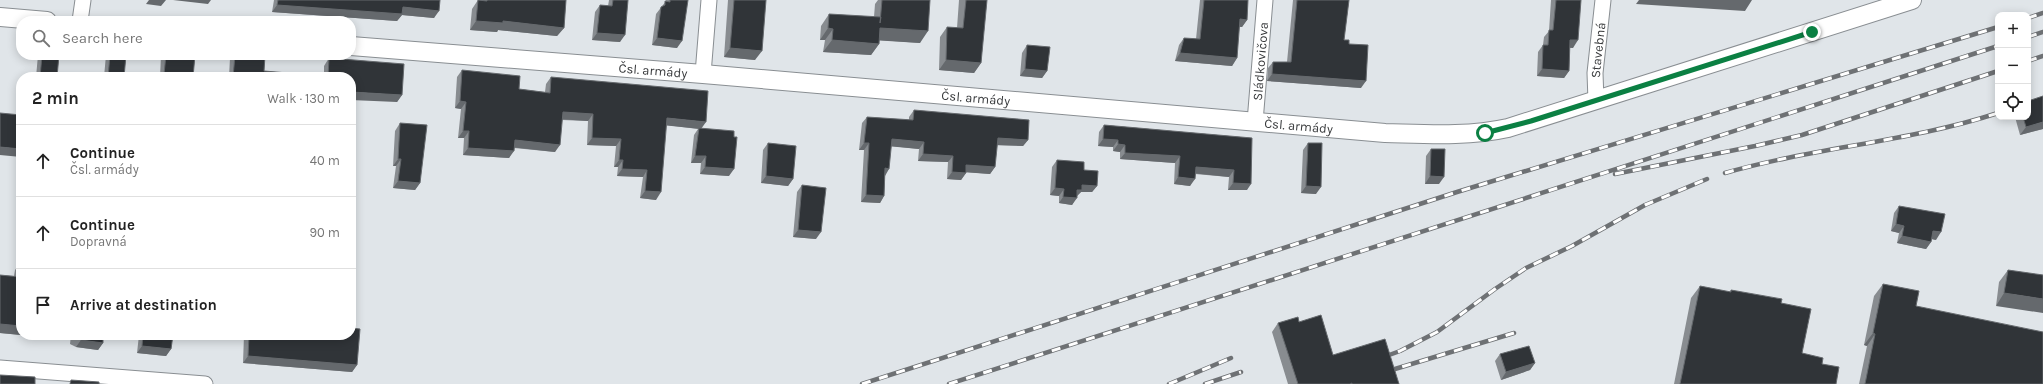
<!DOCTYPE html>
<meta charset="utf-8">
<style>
body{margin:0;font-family:Karla,sans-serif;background:#f2f2f2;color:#222}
.controls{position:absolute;right:12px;top:12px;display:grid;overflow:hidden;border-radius:8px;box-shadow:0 2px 10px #0003}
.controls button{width:36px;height:36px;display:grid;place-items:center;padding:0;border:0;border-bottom:1px solid #e0e0e0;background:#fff;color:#222;font:20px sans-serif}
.stop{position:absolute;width:12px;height:12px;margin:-9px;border:3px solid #0b8043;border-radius:50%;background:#fff}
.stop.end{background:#0b8043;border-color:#fff;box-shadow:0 1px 4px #0008}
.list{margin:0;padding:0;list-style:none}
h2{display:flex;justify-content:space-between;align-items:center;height:52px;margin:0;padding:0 16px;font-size:17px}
h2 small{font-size:13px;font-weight:400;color:#767676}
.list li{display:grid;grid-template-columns:26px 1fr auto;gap:12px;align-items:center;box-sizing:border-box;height:72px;padding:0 16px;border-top:1px solid #e0e0e0}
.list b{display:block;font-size:15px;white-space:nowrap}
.list p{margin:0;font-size:13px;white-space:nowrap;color:#767676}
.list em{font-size:13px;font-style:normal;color:#767676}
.icon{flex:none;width:22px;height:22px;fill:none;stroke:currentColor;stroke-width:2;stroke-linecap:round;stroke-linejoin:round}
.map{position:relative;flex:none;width:2043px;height:384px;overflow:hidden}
.search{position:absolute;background:#fff;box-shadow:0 2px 10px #0003;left:16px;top:16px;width:340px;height:44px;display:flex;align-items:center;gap:10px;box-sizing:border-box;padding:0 14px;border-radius:16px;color:#767676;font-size:15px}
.panel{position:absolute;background:#fff;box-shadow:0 2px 10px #0003;left:16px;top:72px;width:340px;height:268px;border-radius:16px}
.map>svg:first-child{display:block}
</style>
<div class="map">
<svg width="2043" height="384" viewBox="0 0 2043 384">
<rect width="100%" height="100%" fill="#e0e5e9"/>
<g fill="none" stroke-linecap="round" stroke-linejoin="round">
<!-- minor casing -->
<g stroke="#898e92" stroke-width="17">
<g id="minor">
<path d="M 80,21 L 83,0"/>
<path d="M 703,74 L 709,0"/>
<path id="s1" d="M 1596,101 L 1595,73 L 1603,0"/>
<path id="s2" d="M 1255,122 L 1265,0"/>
<path d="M 0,368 L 205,384"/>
</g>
</g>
<!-- tertiary casing -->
<g stroke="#898e92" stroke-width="20">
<g id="tertiary">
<path d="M 0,17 L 47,21"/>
<path id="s3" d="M 351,46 L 703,74 L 1385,133 C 1426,134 1467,137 1508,128 L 1912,0"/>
</g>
</g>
<!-- minor -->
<use href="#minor" stroke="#fff" stroke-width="15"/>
<!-- tertiary -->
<use href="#tertiary" stroke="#fff" stroke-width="18"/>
<!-- rail casing -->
<g stroke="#6e7174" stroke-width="4.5">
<path id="rail" d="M 2028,18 L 2043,13
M 2028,37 L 2043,32
M 2028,61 L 2043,56
M 1725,173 C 1815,147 1909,142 1998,113
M 1615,174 L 1755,146 L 1802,135 L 1998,71
M 1381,358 L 1400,351 L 1437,332 L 1495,289 L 1526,268 L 1572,246 L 1645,205 L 1707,179
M 1385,372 L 1514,333
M 862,384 L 1457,192 L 1998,27
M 949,384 L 1998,46
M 1169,384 L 1231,358
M 1205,384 L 1241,372"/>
</g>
<!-- rail -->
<use href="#rail" stroke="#fff" stroke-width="3" stroke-dasharray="9" stroke-linecap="butt"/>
</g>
<!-- wall -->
<path fill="#888c90" d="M 274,0 L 440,0 L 434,18 L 402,15 L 397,21 L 272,12 Z
M 478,0 L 566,0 L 564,28 L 557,36 L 498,30 L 497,32 L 470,30 L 472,9 Z
M 609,0 L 628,0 L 620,42 L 592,40 L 595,12 L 600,5 L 608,6 Z
M 666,0 L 688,0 L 677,48 L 652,45 L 656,14 L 666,1 Z
M 728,0 L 766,0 L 755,60 L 724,57 Z
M 878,0 L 930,0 L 920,43 L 879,40 L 879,44 L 871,55 L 823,52 L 825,40 L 820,40 L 821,26 L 829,14 L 874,17 L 875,4 Z
M 959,0 L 987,0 L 981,63 L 974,73 L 939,70 L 940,37 L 947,27 L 957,28 Z
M 1200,0 L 1248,0 L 1247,20 L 1242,27 L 1239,27 L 1237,58 L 1232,66 L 1175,61 L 1179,45 L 1184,38 L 1196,39 Z
M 1293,0 L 1349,0 L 1344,40 L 1349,44 L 1361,88 L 1267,81 L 1268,68 L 1273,62 L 1287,62 Z
M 1551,0 L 1581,0 L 1573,48 L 1570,48 L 1569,71 L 1564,78 L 1537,76 L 1538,52 L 1543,45 L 1544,37 L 1549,31 Z
M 1027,45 L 1047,71 L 1042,78 L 1020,76 L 1022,53 Z
M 38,55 L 59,55 L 57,77 L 36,77 Z
M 106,55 L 126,55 L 124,77 L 104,77 Z
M 161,55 L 195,55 L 193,77 L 160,77 Z
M 232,55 L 265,55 L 264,71 L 312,77 L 229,77 L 230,58 Z
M 329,58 L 402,95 L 397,102 L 351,77 L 324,77 L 324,66 Z
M 462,70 L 519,89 L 545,92 L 546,84 L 551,77 L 701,128 L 729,176 L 700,174 L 701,163 L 691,163 L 694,135 L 698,129 L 666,125 L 656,200 L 640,198 L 643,177 L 617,176 L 618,167 L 614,167 L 616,146 L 587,145 L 588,121 L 562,120 L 555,152 L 514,148 L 509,158 L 463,155 L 464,138 L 458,138 L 461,109 L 455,108 L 457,77 Z
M 914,110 L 1028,140 L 1023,146 L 997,145 L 995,167 L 990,174 L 966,172 L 966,173 L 961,180 L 947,179 L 948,162 L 918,161 L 919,149 L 891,146 L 885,175 L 884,196 L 880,203 L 861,202 L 864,150 L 859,150 L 862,123 L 867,117 L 909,120 L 909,117 Z
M 2015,117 L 2028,117 L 2043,129 L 2020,135 Z
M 400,123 L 420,183 L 415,190 L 393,188 L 396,166 L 393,166 L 395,131 Z
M 1104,125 L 1252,138 L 1247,190 L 1228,190 L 1229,177 L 1195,174 L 1190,186 L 1174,184 L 1175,163 L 1120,159 L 1120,152 L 1113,151 L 1113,147 L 1098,146 L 1099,132 Z
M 768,143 L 793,179 L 788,186 L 761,183 L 763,150 Z
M 1308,143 L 1316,194 L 1301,193 L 1303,150 Z
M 1431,149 L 1439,184 L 1425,184 L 1426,156 Z
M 1057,160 L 1084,170 L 1097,186 L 1092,192 L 1081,192 L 1077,196 L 1072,205 L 1059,203 L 1059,196 L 1050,195 L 1052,167 Z
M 802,185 L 816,239 L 793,237 L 797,192 Z
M 1899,206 L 1936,240 L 1931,239 L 1931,242 L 1926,249 L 1897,243 L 1899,233 L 1891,231 L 1894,213 Z
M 21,262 L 21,335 L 0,333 L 0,275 L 14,276 L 15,270 Z
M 2008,270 L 2043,275 L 1996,306 L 1999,282 Z
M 1883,284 L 1916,306 L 2043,384 L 1859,384 L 1867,346 L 1864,345 L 1874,296 Z
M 1700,286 L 1730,292 L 1731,290 L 1781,303 L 1802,353 L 1822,364 L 1836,384 L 1674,384 L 1691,298 Z
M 1299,322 L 1333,355 L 1399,384 L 1288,384 L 1272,332 L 1278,323 Z
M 71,335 L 103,335 L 103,343 L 98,350 L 76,347 L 70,344 Z
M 139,335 L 173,335 L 171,349 L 166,356 L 137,353 Z
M 244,335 L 351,335 L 357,365 L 352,372 L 243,363 Z
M 1500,354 L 1535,363 L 1530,370 L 1501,380 L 1495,361 Z"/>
<!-- shaded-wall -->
<path fill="#65696d" d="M 149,0 L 166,0 L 161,6 L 146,4 Z
M 173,0 L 211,0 L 208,4 Z
M 1639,0 L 1752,0 L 1745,11 L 1636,4 Z
M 277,5 L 403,7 L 439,11 L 434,18 L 402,15 L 397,21 L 272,12 Z
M 1240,19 L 1247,20 L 1242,27 L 1235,26 Z
M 476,21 L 503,21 L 564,28 L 557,36 L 498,30 L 497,32 L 470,30 Z
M 828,28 L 833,29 L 825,40 L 820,40 Z
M 880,28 L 928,31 L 920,43 L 872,40 Z
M 597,33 L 625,35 L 620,42 L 592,40 Z
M 657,38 L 682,41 L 677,48 L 652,45 Z
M 832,40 L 879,44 L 871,55 L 823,52 Z
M 1570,40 L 1578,40 L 1573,48 L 1565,47 Z
M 730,48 L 762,51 L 755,60 L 724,57 Z
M 1180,53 L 1237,58 L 1232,66 L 1175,61 Z
M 946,60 L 981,63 L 974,73 L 939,70 Z
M 1025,69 L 1047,71 L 1042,78 L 1020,76 Z
M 1542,69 L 1569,71 L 1564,78 L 1537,76 Z
M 164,74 L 171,75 L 170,77 L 162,77 Z
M 1272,74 L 1366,81 L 1361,88 L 1267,81 Z
M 351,92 L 402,95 L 397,102 L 351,100 Z
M 460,101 L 466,102 L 461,109 L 455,108 Z
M 563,112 L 593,114 L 588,121 L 558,119 Z
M 667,118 L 706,122 L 701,129 L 662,125 Z
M 2043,122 L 2043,129 L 2020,135 L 2026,127 Z
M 463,131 L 469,131 L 464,138 L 458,138 Z
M 592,138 L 621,139 L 616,146 L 587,145 Z
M 998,138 L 1028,140 L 1023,146 L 993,145 Z
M 892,139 L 924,142 L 919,149 L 887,146 Z
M 1103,139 L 1118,140 L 1113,147 L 1098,146 Z
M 515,140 L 560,145 L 555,152 L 510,147 Z
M 864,143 L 869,143 L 864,150 L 859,150 Z
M 1118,144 L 1125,145 L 1120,152 L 1113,151 Z
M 0,147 L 21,149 L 21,157 L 0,155 Z
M 468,148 L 514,151 L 509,158 L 463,155 Z
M 1125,153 L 1180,156 L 1175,163 L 1120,159 Z
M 923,154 L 953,156 L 948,162 L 918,161 Z
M 695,156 L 706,156 L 701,163 L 691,163 Z
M 398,159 L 401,159 L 396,166 L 393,166 Z
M 619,160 L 623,160 L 618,167 L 614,167 Z
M 966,165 L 995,167 L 990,174 L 962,172 Z
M 705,167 L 734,169 L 729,176 L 700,174 Z
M 1196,167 L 1234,170 L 1229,177 L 1191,173 Z
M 885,168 L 889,169 L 885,176 Z
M 622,169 L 647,170 L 643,177 L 617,176 Z
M 952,172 L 966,173 L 961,180 L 947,179 Z
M 766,176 L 793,179 L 788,186 L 761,183 Z
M 1430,176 L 1444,177 L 1439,184 L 1425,184 Z
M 1178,177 L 1195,179 L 1190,186 L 1174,184 Z
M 398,181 L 420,183 L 415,190 L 393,188 Z
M 1233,183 L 1251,184 L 1247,190 L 1228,190 Z
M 1082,185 L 1097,186 L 1092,192 L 1081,192 L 1077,196 L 1073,196 L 1077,190 Z
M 1306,186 L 1321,187 L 1316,194 L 1301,193 Z
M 1055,188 L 1064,189 L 1059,196 L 1050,195 Z
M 645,191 L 661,192 L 656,200 L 640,198 Z
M 866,195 L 884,196 L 880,203 L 861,202 Z
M 1063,197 L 1077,198 L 1072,205 L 1059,203 Z
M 1896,224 L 1904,226 L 1899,233 L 1891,231 Z
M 798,230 L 821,232 L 816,239 L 793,237 Z
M 1933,231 L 1941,232 L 1936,240 L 1928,238 Z
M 1902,236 L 1931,242 L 1926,249 L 1897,243 Z
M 2004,293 L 2043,299 L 2043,313 L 1996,306 Z
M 0,324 L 21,326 L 21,335 L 0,333 Z
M 1873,333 L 1875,334 L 1867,346 L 1864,345 Z
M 81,340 L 103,343 L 98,350 L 76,347 Z
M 142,346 L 171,349 L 166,356 L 137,353 Z
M 248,356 L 357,365 L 352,372 L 243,363 Z
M 1535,363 L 1530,370 L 1501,380 L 1506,372 Z"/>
<!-- building -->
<path fill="#303438" stroke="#65696d" d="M 278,0 L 440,0 L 439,11 L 403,7 L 402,14 L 277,5 Z
M 478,0 L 487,1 L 487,0 L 566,0 L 564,28 L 503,21 L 503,23 L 476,21 Z
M 613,0 L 628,0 L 625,35 L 597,33 L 600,5 L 612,6 Z
M 670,0 L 688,0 L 682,41 L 657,38 L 661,7 L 665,5 L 665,1 L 670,2 Z
M 734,0 L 766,0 L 762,51 L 730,48 Z
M 882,0 L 930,0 L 928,31 L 880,28 L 879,44 L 832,40 L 833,29 L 828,28 L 829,14 L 881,17 L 880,23 Z
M 966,0 L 987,0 L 981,63 L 946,60 L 947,27 L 963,28 Z
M 1204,0 L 1248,0 L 1247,20 L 1240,19 L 1237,58 L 1180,53 L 1184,38 L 1200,39 Z
M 1297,0 L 1349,0 L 1344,40 L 1349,40 L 1349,44 L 1368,45 L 1366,81 L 1272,74 L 1273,62 L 1291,62 Z
M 1556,0 L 1581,0 L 1578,40 L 1570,40 L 1569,71 L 1542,69 L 1543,45 L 1548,45 L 1549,30 L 1553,30 Z
M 1027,45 L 1050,47 L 1047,71 L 1025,69 Z
M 42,55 L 59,55 L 57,77 L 40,77 Z
M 110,55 L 126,55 L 124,77 L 108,77 Z
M 166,55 L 195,55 L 193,77 L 187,76 L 187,77 L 171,77 L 171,75 L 164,74 Z
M 235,55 L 265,55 L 264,71 L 312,75 L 312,77 L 233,77 Z
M 329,58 L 404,64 L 402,95 L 351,92 L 351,77 L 328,77 Z
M 462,70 L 520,76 L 519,89 L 550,93 L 551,77 L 708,91 L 706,122 L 667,118 L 661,192 L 645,191 L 647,170 L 622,169 L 623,160 L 619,160 L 621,139 L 592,138 L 593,114 L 563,112 L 560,145 L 515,140 L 514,151 L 468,148 L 469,131 L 463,131 L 466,102 L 460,101 Z
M 2043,96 L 2043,122 L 2026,127 L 2023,117 L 2028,117 L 2028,101 Z
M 914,110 L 1029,120 L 1028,140 L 998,138 L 995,167 L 966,165 L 966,173 L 952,172 L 953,156 L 923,154 L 924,142 L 892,139 L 889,169 L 885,168 L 884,196 L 866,195 L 869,143 L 864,143 L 867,117 L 913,120 Z
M 0,113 L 21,115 L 21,149 L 0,147 Z
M 400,123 L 427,125 L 420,183 L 398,181 L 401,159 L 398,159 Z
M 1104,125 L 1252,138 L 1251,184 L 1233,183 L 1234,170 L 1196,167 L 1195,179 L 1178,177 L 1180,156 L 1125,153 L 1125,145 L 1118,144 L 1118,140 L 1103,139 Z
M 699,128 L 734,131 L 734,137 L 737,137 L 734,169 L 705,167 L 706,156 L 695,156 Z
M 768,143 L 796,146 L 793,179 L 766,176 Z
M 1308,143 L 1322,143 L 1321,187 L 1306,186 Z
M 1431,149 L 1445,149 L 1444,177 L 1430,176 Z
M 1057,160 L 1084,162 L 1084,170 L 1098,171 L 1097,186 L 1082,185 L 1082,190 L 1077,190 L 1077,198 L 1063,197 L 1064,189 L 1055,188 Z
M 802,185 L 826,188 L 821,232 L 798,230 Z
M 1899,206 L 1945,214 L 1941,232 L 1933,231 L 1931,242 L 1902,236 L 1904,226 L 1896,224 Z
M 21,262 L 21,326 L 0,324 L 0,275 L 20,277 Z
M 2008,270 L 2043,275 L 2043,299 L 2004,293 Z
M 1883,284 L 1919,291 L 1916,306 L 2043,332 L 2043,384 L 1865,384 L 1875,334 L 1873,333 Z
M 1700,286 L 1731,292 L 1731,290 L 1782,299 L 1781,303 L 1811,309 L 1802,353 L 1823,358 L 1822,364 L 1839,367 L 1836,384 L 1680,384 Z
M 1321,315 L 1333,355 L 1385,339 L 1399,384 L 1352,384 L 1352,383 L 1350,384 L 1298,384 L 1278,323 L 1298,317 L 1299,322 Z
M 351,328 L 360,329 L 357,365 L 248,356 L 249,335 L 351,335 Z
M 76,335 L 103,335 L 103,343 L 81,340 L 75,337 Z
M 143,335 L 173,335 L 171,349 L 142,346 Z
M 1529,346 L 1535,363 L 1506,372 L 1500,354 Z
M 0,375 L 35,377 L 35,384 L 0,384 Z
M 71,380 L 99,382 L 99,384 L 70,384 Z"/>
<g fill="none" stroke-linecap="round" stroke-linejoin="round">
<!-- route -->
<path stroke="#0b8043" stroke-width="5" d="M 1485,133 L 1531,121 L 1812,32"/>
</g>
<g text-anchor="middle" stroke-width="4" stroke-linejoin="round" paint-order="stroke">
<!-- street labels -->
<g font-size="13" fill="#37393b" stroke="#fff">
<text dy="5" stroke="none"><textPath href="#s1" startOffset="51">Stavebná</textPath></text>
<text dy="5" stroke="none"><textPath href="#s2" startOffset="61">Sládkovičova</textPath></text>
<text dy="5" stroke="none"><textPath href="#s3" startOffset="303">Čsl. armády</textPath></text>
<text dy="5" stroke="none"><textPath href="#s3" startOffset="627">Čsl. armády</textPath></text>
<text dy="5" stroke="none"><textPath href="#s3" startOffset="951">Čsl. armády</textPath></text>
</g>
</g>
</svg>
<div class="controls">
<button>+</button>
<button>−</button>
<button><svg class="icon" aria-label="locate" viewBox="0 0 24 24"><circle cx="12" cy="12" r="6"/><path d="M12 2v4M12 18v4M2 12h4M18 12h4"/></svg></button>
</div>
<div class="stop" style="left:1485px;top:133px"></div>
<div class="stop end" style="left:1812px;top:32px"></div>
<div class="search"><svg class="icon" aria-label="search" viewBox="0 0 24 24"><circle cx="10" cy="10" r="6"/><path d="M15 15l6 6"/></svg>Search here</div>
<section class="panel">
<h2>2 min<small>Walk · 130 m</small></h2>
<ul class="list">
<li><svg class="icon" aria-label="ahead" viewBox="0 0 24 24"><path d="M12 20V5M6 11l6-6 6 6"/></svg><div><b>Continue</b><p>Čsl. armády</p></div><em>40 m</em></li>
<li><svg class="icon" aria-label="ahead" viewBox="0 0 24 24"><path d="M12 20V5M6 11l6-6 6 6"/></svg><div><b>Continue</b><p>Dopravná</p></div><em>90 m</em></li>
<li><svg class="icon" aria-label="arrive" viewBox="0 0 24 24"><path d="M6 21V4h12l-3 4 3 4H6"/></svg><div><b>Arrive at destination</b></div></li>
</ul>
</section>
</div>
